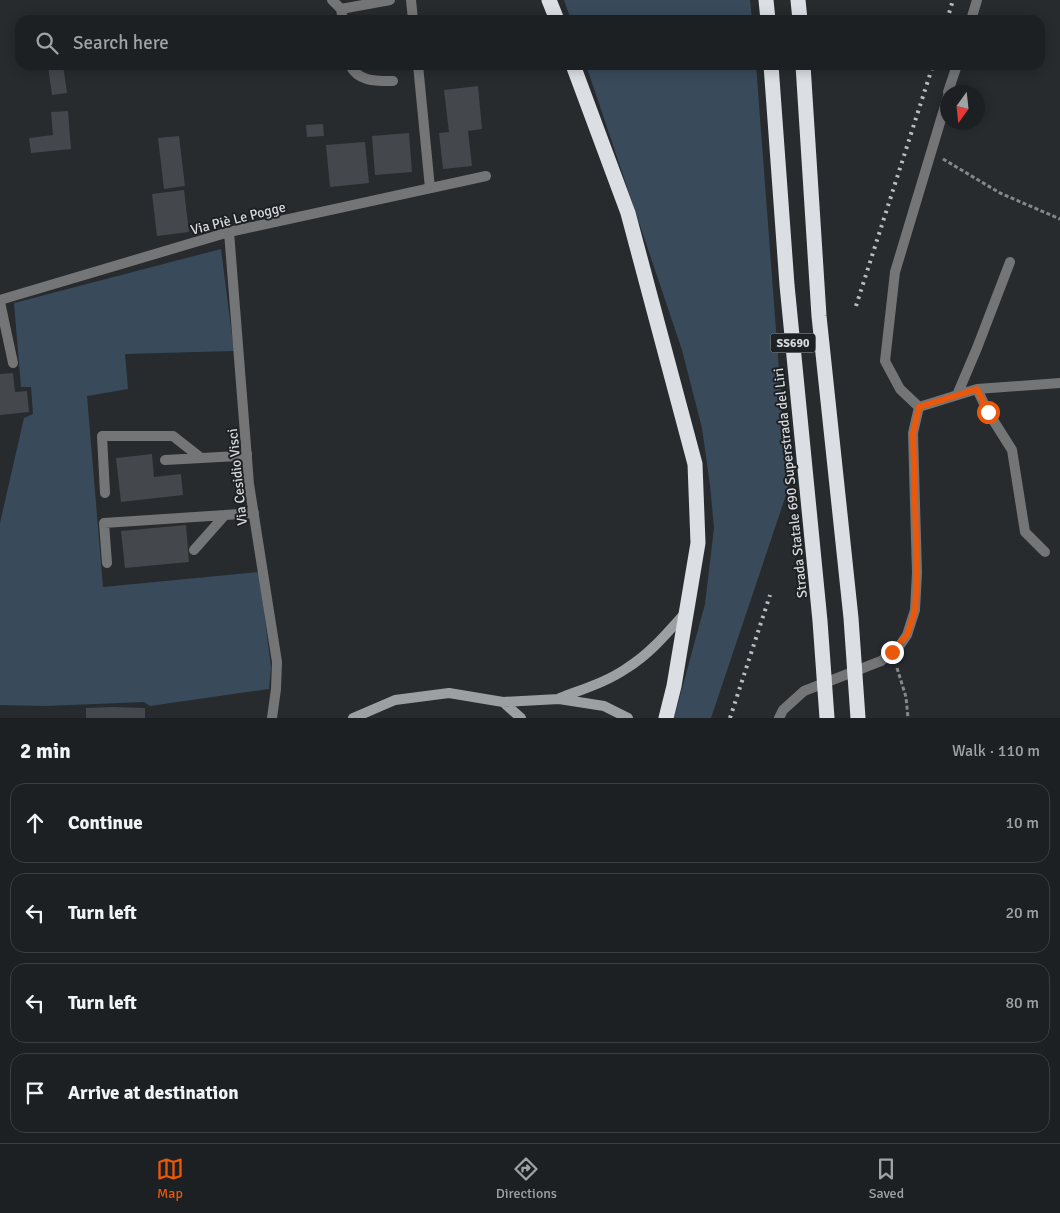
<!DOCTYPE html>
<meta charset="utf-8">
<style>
body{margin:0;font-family:Signika,sans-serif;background:#25282a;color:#f1f3f6}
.compass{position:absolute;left:940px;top:85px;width:45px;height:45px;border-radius:50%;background:#1d2022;box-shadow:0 2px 12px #0003;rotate:195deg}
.stop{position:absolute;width:15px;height:15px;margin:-11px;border:4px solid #ea580c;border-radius:50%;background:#fff}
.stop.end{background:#ea580c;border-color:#fff;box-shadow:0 1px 5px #0008}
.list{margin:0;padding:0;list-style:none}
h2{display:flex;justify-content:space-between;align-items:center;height:65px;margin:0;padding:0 20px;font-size:21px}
h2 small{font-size:16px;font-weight:400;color:#a0a3a5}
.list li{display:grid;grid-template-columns:32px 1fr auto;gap:15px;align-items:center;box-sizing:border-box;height:80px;margin:0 10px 10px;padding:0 10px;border:1px solid #3b3e40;border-radius:15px}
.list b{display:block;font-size:19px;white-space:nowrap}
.list em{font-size:16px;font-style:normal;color:#a0a3a5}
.icon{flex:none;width:28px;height:28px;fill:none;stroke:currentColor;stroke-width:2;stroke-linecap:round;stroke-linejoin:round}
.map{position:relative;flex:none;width:1060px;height:718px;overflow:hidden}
.search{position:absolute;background:#1d2022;box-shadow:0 2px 12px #0003;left:15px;right:15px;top:15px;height:55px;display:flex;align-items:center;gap:12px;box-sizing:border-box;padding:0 18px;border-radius:15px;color:#a0a3a5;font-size:19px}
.sheet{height:425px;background:#1d2022}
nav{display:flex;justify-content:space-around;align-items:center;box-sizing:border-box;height:70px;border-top:1px solid #3b3e40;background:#1d2022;font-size:14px;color:#a0a3a5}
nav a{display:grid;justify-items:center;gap:2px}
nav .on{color:#ea580c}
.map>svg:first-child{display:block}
</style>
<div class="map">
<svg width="1060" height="718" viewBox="0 0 1060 718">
<rect width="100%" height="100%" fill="#272b2e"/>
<!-- green -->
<path fill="#394a5b" d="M 564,0 L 750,0 L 752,20 L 571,20 Z
M 586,65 L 756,65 L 788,489 L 711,718 L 674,718 L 705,604 L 714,528 L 710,485 L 702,428 L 682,350 Z
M 221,249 L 234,351 L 125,354 L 128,389 L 87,396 L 103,587 L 259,572 L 271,667 L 269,689 L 150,706 L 144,702 L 45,706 L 0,705 L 0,523 L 24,418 L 33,414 L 31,387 L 21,387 L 14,303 Z"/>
<!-- building -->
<path fill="#44474b" d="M 403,15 L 404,20 L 366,20 L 366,19 Z
M 63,65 L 67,93 L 52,95 L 48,67 Z
M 478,86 L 482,129 L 468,131 L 472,166 L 443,169 L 439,133 L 449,132 L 444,90 Z
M 68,111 L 71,149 L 31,153 L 29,138 L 53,135 L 51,112 Z
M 323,124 L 324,136 L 307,137 L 306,125 Z
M 409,133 L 412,172 L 375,175 L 372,136 Z
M 179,136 L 185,186 L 164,189 L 158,138 Z
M 365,142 L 369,183 L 330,187 L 326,145 Z
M 184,190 L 189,232 L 157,236 L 152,194 Z
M 13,373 L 15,392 L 27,391 L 29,412 L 0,415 L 0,374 Z
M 152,454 L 154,477 L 181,474 L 183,495 L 121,502 L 116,458 Z
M 186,525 L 189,562 L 125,568 L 121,531 Z
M 112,707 L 145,708 L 145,718 L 86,718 L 86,708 Z"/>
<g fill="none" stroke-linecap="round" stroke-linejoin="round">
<!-- path -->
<path stroke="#85888b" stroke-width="3" stroke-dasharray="4 2.5" stroke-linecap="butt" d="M 943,159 L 1000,193 L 1060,219
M 897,668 L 906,697 L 908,718"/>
<!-- lane -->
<path stroke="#747577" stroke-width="10" d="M 332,0 L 341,9 L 390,0
M 411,0 L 413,20
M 341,9 L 343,20
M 971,20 L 977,0
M 350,65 C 358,82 377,81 393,81
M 418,65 L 430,188
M 948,92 L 957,65
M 948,96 L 895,272 L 885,361 L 900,389 L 919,407 L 977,389 L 988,412 L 1012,450 L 1025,532 L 1045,552
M 0,302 L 13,363
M 977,389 L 1060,383
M 957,395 L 977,348 L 1010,262
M 165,460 L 238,456 L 247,454
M 105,493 L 102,436 L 173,436 L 201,458
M 194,550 L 225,515 L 254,513
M 107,563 L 104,523 L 225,515"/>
<!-- street -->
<path stroke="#747577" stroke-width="10" d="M 229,232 L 249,484 L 277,662 L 276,689 L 272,718
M 0,300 L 229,232 L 486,176
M 779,718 L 783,710 L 804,691 L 881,661 L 898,648 L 907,635 L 915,610 L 917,573 L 913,433 L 919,407"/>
<!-- secondary -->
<path stroke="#9da0a3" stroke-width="10" d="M 560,698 C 583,689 607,682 627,668 C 650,654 668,632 686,612
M 503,702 L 521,718
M 353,718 L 395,700 L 449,693 L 503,702 L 559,699 L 604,706 L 628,718"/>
<!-- highway -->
<path stroke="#dbdfe4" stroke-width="15" d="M 549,0 L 557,20
M 766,0 L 768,20
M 798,0 L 800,20
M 573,65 L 628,213 L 695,464 L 698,543 L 674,686 L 666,718
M 771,65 L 787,285 L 820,621 L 827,718
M 803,65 L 819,316 L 851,618 L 858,718"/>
<!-- rail -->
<path stroke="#bbbec1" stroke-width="4" stroke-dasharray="2.5 5" stroke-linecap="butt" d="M 947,20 L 953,0
M 856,306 L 933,65
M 730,718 L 770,595"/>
</g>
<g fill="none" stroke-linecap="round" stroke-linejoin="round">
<!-- route -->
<path stroke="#ea580c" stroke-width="6" d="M 892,652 L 907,635 L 915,610 L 917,573 L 913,433 L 919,407 L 977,389 L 988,412"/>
</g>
<g text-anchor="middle" stroke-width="4" stroke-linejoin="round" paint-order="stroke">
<!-- shield labels -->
<rect fill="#1e2124" stroke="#a0a2a5" stroke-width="1" x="770.5" y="333.5" width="45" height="19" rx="4"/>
<g font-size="12" font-weight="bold" fill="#d7d9dc">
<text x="793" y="347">SS690</text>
</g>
<!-- street labels -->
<g font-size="14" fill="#d7d9dc" stroke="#1e2124">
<text transform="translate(238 218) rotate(-14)" y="5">Via Piè Le Pogge</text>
<text transform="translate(237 477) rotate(-96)" y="5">Via Cesidio Visci</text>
<text transform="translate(790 483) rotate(-96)" y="5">Strada Statale 690 Superstrada del Liri</text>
</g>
</g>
</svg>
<svg class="compass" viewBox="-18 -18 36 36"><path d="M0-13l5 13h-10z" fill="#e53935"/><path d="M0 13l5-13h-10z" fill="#a0a3a5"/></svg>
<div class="stop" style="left:988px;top:412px"></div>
<div class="stop end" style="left:892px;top:652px"></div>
<div class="search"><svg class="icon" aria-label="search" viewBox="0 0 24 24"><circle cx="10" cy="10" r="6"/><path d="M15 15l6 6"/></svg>Search here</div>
</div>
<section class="sheet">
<h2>2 min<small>Walk · 110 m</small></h2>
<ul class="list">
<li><svg class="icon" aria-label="ahead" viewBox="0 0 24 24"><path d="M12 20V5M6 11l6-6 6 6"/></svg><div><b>Continue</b></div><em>10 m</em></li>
<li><svg class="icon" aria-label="left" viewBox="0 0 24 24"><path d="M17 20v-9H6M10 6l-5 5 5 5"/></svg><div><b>Turn left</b></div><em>20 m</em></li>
<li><svg class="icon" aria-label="left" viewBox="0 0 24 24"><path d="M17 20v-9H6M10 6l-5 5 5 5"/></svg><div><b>Turn left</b></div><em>80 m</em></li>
<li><svg class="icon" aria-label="arrive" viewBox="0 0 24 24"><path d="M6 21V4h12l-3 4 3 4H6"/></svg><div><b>Arrive at destination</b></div></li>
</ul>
</section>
<nav>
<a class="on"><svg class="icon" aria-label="map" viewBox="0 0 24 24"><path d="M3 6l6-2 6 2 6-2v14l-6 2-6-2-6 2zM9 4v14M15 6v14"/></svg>Map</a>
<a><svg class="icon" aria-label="directions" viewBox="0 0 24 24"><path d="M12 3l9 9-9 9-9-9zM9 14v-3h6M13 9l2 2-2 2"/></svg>Directions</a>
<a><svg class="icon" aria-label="saved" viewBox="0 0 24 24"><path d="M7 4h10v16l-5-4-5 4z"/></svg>Saved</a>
</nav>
